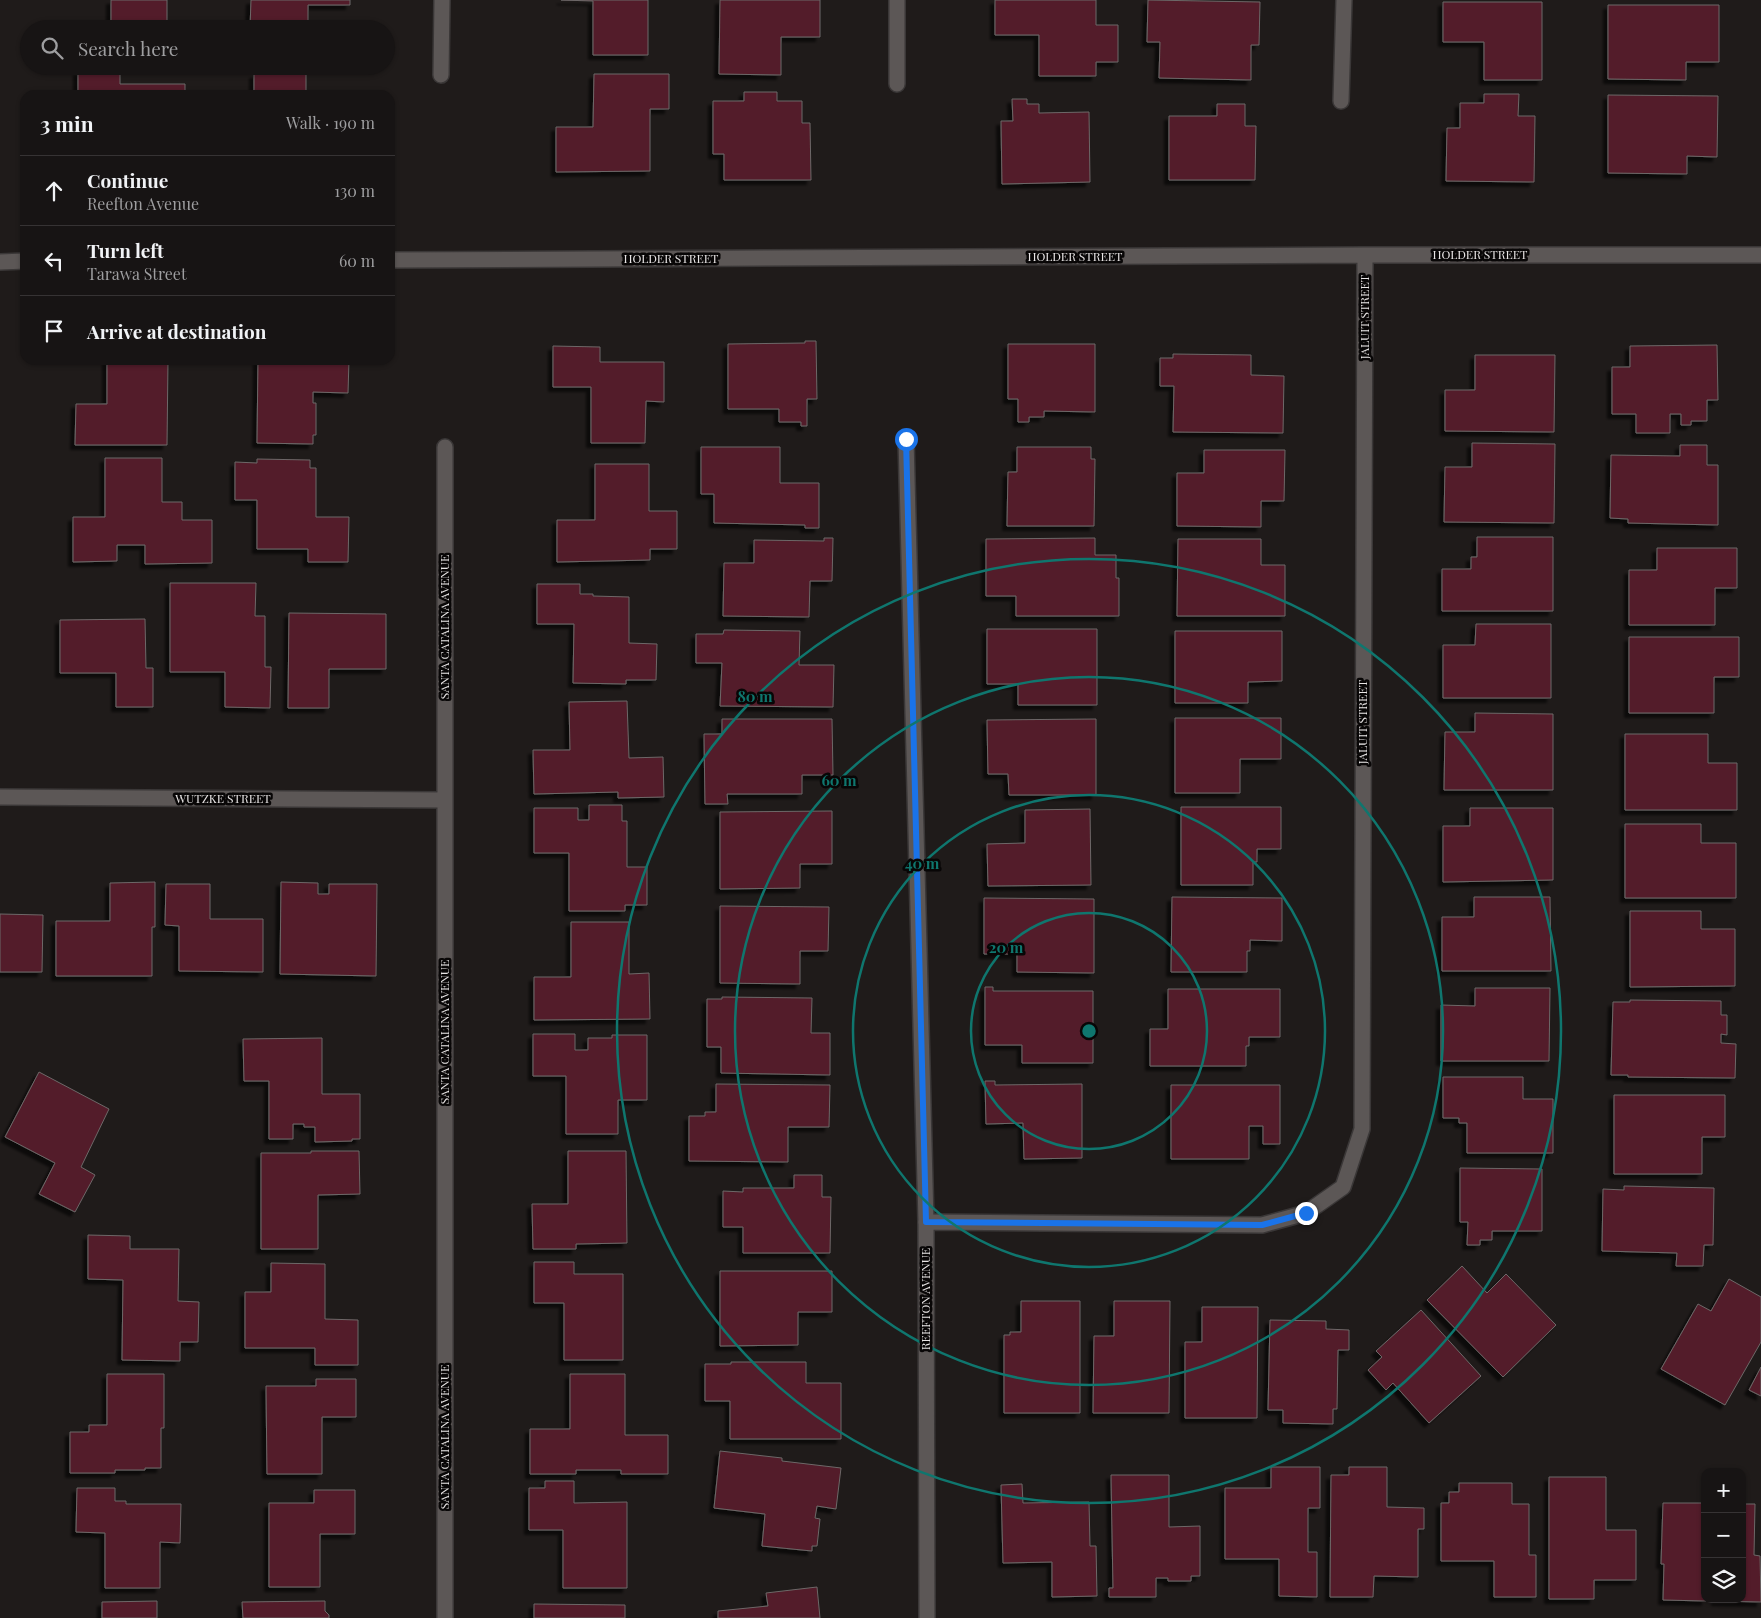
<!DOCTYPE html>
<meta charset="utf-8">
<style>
body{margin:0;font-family:"Playfair Display",serif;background:#242122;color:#f1f3f6}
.controls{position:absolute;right:15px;bottom:15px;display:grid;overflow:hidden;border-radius:10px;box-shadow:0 1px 4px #0004}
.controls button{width:45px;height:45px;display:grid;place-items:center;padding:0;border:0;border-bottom:1px solid #363334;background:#171414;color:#f1f3f6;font:25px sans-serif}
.stop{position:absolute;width:15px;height:15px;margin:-11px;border:4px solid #1a73e8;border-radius:50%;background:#fff}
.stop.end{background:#1a73e8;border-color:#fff;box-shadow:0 1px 5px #0008}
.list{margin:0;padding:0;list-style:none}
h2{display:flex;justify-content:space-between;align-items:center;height:65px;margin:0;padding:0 20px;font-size:21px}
h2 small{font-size:16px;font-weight:400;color:#9e9ea0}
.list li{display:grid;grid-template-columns:32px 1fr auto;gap:15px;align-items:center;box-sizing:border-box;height:70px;padding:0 20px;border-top:1px solid #363334}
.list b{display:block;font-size:19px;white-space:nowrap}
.list p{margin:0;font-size:16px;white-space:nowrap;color:#9e9ea0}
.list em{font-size:16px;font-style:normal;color:#9e9ea0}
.icon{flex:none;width:28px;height:28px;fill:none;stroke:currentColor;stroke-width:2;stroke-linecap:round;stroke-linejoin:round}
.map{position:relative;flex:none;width:1761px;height:1618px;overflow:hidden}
.search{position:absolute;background:#171414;box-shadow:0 1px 4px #0004;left:20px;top:20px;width:375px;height:55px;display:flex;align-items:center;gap:12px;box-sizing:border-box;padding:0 18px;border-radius:28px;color:#9e9ea0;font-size:19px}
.panel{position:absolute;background:#171414;box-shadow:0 1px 4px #0004;left:20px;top:90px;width:375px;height:275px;border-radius:15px}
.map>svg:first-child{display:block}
</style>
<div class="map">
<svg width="1761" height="1618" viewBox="0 0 1761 1618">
<defs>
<filter id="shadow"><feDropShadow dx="-4.5" dy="4.5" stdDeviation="1" flood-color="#0009"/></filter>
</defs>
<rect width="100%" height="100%" fill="#1f1b1a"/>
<!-- building -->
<path fill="#531c29" stroke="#6d6868" filter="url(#shadow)" d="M 111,0 L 167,0 L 167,29 L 111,29 Z
M 251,0 L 350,0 L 350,5 L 308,5 L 308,29 L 250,29 Z
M 561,0 L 648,0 L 648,55 L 593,55 L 593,1 Z
M 720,0 L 820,0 L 820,37 L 781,37 L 781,75 L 719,74 Z
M 995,0 L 1096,0 L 1096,25 L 1118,25 L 1118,62 L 1096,62 L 1096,76 L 1039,76 L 1039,35 L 995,35 Z
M 1148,0 L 1260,2 L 1259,45 L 1251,45 L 1251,80 L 1159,78 L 1160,42 L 1147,42 Z
M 1443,2 L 1542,2 L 1542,80 L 1484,80 L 1484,42 L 1443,42 Z
M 1608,5 L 1719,5 L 1719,62 L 1686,62 L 1686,80 L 1608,79 Z
M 78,71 L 120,71 L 120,84 L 185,84 L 185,95 L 78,95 Z
M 254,74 L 306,74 L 306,95 L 254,95 Z
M 594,74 L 669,74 L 669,109 L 650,109 L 650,171 L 556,172 L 556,127 L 593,127 Z
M 744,92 L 777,92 L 777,101 L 802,101 L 802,123 L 810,123 L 811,180 L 724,180 L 724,154 L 713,154 L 713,101 L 744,101 Z
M 1484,94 L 1519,94 L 1518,116 L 1535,116 L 1534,182 L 1446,181 L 1447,128 L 1460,128 L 1460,103 L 1484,103 Z
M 1608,95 L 1718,96 L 1717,157 L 1687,156 L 1687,174 L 1608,173 Z
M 1012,99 L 1027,99 L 1027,104 L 1039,104 L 1039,113 L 1089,112 L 1090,182 L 1002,184 L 1001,121 L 1013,121 Z
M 1217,104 L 1245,104 L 1245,126 L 1256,126 L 1255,180 L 1169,180 L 1169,116 L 1217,116 Z
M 805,341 L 816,341 L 817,399 L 807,399 L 807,426 L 801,426 L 801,422 L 779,422 L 779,409 L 728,409 L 728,344 L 805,343 Z
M 1008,344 L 1095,344 L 1095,412 L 1044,411 L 1044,417 L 1029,417 L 1029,422 L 1018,422 L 1018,399 L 1008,399 Z
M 1717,345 L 1718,400 L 1707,400 L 1707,421 L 1691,421 L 1691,425 L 1681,425 L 1681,414 L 1670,414 L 1670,433 L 1636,433 L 1636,414 L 1612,414 L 1612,367 L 1630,367 L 1630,346 Z
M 553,346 L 600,347 L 600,362 L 664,362 L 664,402 L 646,401 L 645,443 L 591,443 L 591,387 L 553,387 Z
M 1173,354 L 1251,355 L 1251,375 L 1284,376 L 1283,433 L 1173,432 L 1174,386 L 1160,386 L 1160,358 L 1173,358 Z
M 1475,355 L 1555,355 L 1554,432 L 1445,431 L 1445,390 L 1475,390 Z
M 107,360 L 168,360 L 167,445 L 75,445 L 76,404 L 107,404 Z
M 258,360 L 349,360 L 348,393 L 313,392 L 313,403 L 316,403 L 316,435 L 313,435 L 313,444 L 257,443 Z
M 1472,443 L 1555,444 L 1554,523 L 1444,522 L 1445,467 L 1472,467 Z
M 1680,445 L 1707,445 L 1707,465 L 1718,465 L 1718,525 L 1628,523 L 1628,519 L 1610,518 L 1611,455 L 1680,456 Z
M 701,447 L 780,447 L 780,483 L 819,483 L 819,528 L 805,528 L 805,525 L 714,523 L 714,494 L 701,494 Z
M 1017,447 L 1091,447 L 1091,459 L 1095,459 L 1094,526 L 1007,526 L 1008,472 L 1017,472 Z
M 1204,450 L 1285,450 L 1284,501 L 1261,501 L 1261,527 L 1177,526 L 1177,473 L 1204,473 Z
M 105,458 L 162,458 L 162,502 L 182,502 L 182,520 L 212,520 L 212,563 L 145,564 L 145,545 L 117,545 L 117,561 L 73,562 L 73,517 L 105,517 Z
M 257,459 L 310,460 L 310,468 L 316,468 L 316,517 L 349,517 L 348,562 L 308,562 L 308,549 L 257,549 L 257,500 L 235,500 L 235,462 L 257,463 Z
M 595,464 L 649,464 L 649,511 L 677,511 L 677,549 L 650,549 L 650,560 L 557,562 L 557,520 L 595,520 Z
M 1477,537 L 1553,537 L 1553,611 L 1442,611 L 1442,569 L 1471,569 L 1471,557 L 1477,557 Z
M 824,538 L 833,538 L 832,581 L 810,581 L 809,617 L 723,616 L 724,563 L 754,563 L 754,540 L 824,541 Z
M 1095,538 L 1095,555 L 1116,555 L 1116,578 L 1119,578 L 1119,616 L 1016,616 L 1016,596 L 986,596 L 986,539 Z
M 1178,539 L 1261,539 L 1261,565 L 1285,565 L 1285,616 L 1177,616 Z
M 1657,548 L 1737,548 L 1737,588 L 1715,588 L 1715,625 L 1629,625 L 1629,570 L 1657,570 Z
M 170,583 L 256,583 L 255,616 L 265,616 L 265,667 L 271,667 L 270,708 L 225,707 L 225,672 L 170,672 Z
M 537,584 L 580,584 L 580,594 L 593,594 L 593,596 L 629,597 L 629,643 L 657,644 L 656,680 L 626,680 L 626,684 L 573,683 L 574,624 L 537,624 Z
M 289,613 L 386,614 L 386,669 L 329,669 L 329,708 L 288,708 Z
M 145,619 L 146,668 L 153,668 L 153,707 L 116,707 L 116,673 L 60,673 L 60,620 Z
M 1476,624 L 1551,624 L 1551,698 L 1443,698 L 1443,645 L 1475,645 Z
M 987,629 L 1097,629 L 1097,705 L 1018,705 L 1018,684 L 987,684 Z
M 724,630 L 800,631 L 799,665 L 834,665 L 833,707 L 720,706 L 722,663 L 696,663 L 696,634 L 723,634 Z
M 1175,631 L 1282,631 L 1282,681 L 1248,682 L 1248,703 L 1175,703 Z
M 1629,637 L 1739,637 L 1739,677 L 1714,677 L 1714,713 L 1629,713 Z
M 627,701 L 629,758 L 663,757 L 664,797 L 618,798 L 618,792 L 534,794 L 533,750 L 570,750 L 569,702 Z
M 1475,713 L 1553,714 L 1553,790 L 1444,790 L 1445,732 L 1475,732 Z
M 1175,718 L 1281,718 L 1281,759 L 1240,759 L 1240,793 L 1175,793 Z
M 722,719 L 832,719 L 833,775 L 802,775 L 802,794 L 727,794 L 728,804 L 705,804 L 704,734 L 722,734 Z
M 1096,719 L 1096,795 L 1009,795 L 1008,774 L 988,774 L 987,720 Z
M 1625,734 L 1708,734 L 1708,763 L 1737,763 L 1737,810 L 1625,810 Z
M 589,805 L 622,805 L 622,821 L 627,821 L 627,867 L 647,867 L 647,905 L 625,905 L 625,911 L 569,911 L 569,853 L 534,853 L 534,808 L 578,808 L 578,820 L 589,820 Z
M 1181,807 L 1281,807 L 1281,849 L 1257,849 L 1257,862 L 1253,862 L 1253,885 L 1181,885 Z
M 1470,808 L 1553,808 L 1553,880 L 1443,882 L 1443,826 L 1470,826 Z
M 1090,809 L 1091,885 L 988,886 L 987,844 L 1025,843 L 1025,810 Z
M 832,811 L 832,864 L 800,864 L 800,888 L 720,889 L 720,812 Z
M 1625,824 L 1701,824 L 1701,843 L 1736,843 L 1736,898 L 1625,898 Z
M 155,882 L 155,927 L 152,927 L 152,976 L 56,976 L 56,921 L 110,921 L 110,883 Z
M 281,882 L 318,883 L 318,894 L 329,894 L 329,884 L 377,884 L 376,976 L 280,974 Z
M 166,884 L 210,884 L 210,919 L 263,919 L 263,972 L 179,971 L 179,926 L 165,925 Z
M 1172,897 L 1282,898 L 1282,941 L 1250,940 L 1250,951 L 1247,951 L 1247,972 L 1171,972 Z
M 1474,897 L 1550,897 L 1551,971 L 1442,971 L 1442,917 L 1474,917 Z
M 984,898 L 1094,899 L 1094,973 L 1017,972 L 1017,954 L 984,954 Z
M 720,906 L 829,907 L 828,951 L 800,951 L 800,984 L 720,983 Z
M 1630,911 L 1701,911 L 1701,929 L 1735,929 L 1735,986 L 1630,987 Z
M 0,914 L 43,915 L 42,972 L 0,972 Z
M 571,922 L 629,922 L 629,974 L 649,973 L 650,1019 L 534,1020 L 534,977 L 571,977 Z
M 985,987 L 993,987 L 993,991 L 1093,991 L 1093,1063 L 1022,1063 L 1022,1045 L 985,1045 Z
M 1475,988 L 1550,988 L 1549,1061 L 1441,1061 L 1441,1005 L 1475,1006 Z
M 1168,989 L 1280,989 L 1280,1037 L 1249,1037 L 1249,1046 L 1246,1046 L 1246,1066 L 1150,1066 L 1150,1029 L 1168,1029 Z
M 722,997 L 812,998 L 811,1033 L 830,1033 L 830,1075 L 721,1073 L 721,1047 L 707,1047 L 707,999 L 722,999 Z
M 1630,1000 L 1721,1001 L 1721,1015 L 1727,1015 L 1727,1035 L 1721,1034 L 1721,1043 L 1736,1044 L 1735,1078 L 1628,1077 L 1628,1075 L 1611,1075 L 1613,1002 L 1630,1002 Z
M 533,1034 L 575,1034 L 575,1050 L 588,1050 L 588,1038 L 612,1038 L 612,1035 L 647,1035 L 647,1100 L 618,1100 L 618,1134 L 566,1134 L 566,1076 L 533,1076 Z
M 322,1038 L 322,1094 L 360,1094 L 360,1139 L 352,1139 L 352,1141 L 315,1142 L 315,1127 L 304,1127 L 304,1124 L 293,1124 L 293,1139 L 269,1139 L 269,1081 L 244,1081 L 243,1039 Z
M 39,1072 L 109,1109 L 81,1167 L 95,1175 L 75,1212 L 39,1194 L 55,1163 L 5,1137 Z
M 1443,1077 L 1523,1077 L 1523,1099 L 1553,1099 L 1553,1153 L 1467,1153 L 1467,1123 L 1459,1123 L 1459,1118 L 1443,1118 Z
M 985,1081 L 995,1081 L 995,1085 L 1082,1084 L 1082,1158 L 1024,1159 L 1023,1123 L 986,1124 Z
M 716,1084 L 830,1085 L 829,1127 L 788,1127 L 788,1162 L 689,1161 L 689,1116 L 705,1116 L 705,1112 L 716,1112 Z
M 1171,1085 L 1280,1085 L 1280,1144 L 1263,1144 L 1263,1126 L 1249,1126 L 1249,1159 L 1171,1159 Z
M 1614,1095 L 1725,1095 L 1725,1137 L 1702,1137 L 1702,1174 L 1614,1174 Z
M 311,1151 L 359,1151 L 360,1194 L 318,1195 L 318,1249 L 261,1249 L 261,1153 L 311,1153 Z
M 568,1151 L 626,1151 L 627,1243 L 576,1244 L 576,1249 L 533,1249 L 532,1204 L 568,1204 Z
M 1460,1168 L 1542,1169 L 1542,1231 L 1492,1231 L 1492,1240 L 1480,1240 L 1480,1245 L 1467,1245 L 1468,1222 L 1460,1222 Z
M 794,1175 L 822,1175 L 822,1197 L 831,1197 L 830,1253 L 743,1253 L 743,1227 L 723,1227 L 723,1191 L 743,1192 L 743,1188 L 794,1188 Z
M 1624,1186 L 1714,1188 L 1713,1245 L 1704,1245 L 1703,1266 L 1676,1266 L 1677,1253 L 1602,1251 L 1603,1189 L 1624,1190 Z
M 88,1235 L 130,1236 L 130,1249 L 179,1249 L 178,1301 L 199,1302 L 198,1342 L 180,1342 L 180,1361 L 122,1360 L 123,1280 L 88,1279 Z
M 534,1262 L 574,1262 L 574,1274 L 623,1274 L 623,1360 L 564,1360 L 564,1303 L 534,1303 Z
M 271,1263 L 325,1264 L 325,1319 L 358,1320 L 358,1365 L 315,1365 L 315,1348 L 245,1348 L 245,1292 L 271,1292 Z
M 1462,1266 L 1487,1293 L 1506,1274 L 1556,1325 L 1503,1377 L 1427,1300 Z
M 720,1271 L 832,1271 L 832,1312 L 798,1312 L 798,1345 L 720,1346 Z
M 1729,1279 L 1761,1297 L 1761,1342 L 1725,1405 L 1661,1369 L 1698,1304 L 1711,1311 Z
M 1021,1301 L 1080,1301 L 1080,1413 L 1004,1413 L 1004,1335 L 1010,1335 L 1010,1332 L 1021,1332 Z
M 1114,1301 L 1170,1301 L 1169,1413 L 1093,1413 L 1094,1336 L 1114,1336 Z
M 1202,1307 L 1258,1307 L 1257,1418 L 1185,1418 L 1185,1342 L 1202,1342 Z
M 1421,1310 L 1481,1376 L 1429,1423 L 1393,1383 L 1386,1390 L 1368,1370 L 1382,1357 L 1376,1351 Z
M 1270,1320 L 1326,1321 L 1326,1329 L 1349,1330 L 1349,1350 L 1338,1350 L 1337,1409 L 1333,1409 L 1333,1424 L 1283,1423 L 1283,1410 L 1268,1410 Z
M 731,1362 L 806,1362 L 806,1383 L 841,1383 L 841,1439 L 730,1439 L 730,1401 L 705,1401 L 705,1364 L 731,1364 Z
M 1761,1367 L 1761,1396 L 1749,1390 Z
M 107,1374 L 164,1374 L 164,1428 L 161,1428 L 161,1468 L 145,1468 L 145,1470 L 115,1470 L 115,1473 L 70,1473 L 70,1432 L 89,1432 L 89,1425 L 107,1425 Z
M 570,1374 L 625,1374 L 625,1435 L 668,1435 L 668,1474 L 621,1474 L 621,1470 L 576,1470 L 576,1474 L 530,1474 L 530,1429 L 570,1429 Z
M 316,1379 L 356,1379 L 356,1417 L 322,1417 L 322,1474 L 267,1474 L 266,1386 L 316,1386 Z
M 720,1451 L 782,1458 L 782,1461 L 841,1468 L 836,1509 L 817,1506 L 815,1518 L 820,1519 L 817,1546 L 812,1546 L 812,1551 L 762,1546 L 765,1514 L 714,1508 Z
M 1271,1467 L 1320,1467 L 1320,1508 L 1308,1508 L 1308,1552 L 1317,1552 L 1317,1597 L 1279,1596 L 1279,1559 L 1225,1559 L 1225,1488 L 1271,1488 Z
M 1349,1467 L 1387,1467 L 1387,1507 L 1424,1508 L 1424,1529 L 1418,1529 L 1418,1577 L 1374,1576 L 1373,1597 L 1330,1597 L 1331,1475 L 1349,1475 Z
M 1111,1475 L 1169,1475 L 1169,1527 L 1200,1526 L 1200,1576 L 1191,1576 L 1191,1581 L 1168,1581 L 1168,1578 L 1156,1578 L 1156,1597 L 1109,1597 L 1109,1588 L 1113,1588 Z
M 1549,1477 L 1606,1477 L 1606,1530 L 1636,1530 L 1636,1580 L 1594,1580 L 1594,1599 L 1549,1599 Z
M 545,1481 L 574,1481 L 574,1503 L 627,1502 L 627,1588 L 563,1588 L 563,1530 L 529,1530 L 529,1488 L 545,1488 Z
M 1459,1483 L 1512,1483 L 1512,1504 L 1529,1504 L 1529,1555 L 1536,1555 L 1536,1597 L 1494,1597 L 1494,1561 L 1441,1561 L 1441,1503 L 1449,1503 L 1449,1492 L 1459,1492 Z
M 1022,1484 L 1023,1503 L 1089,1502 L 1090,1546 L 1096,1546 L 1097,1596 L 1052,1597 L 1052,1562 L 1003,1563 L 1001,1485 Z
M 77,1488 L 115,1488 L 115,1501 L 126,1501 L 126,1504 L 181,1504 L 180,1543 L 160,1542 L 160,1588 L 105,1588 L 105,1533 L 76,1532 Z
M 314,1490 L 355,1490 L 355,1534 L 320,1534 L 320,1587 L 269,1587 L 269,1503 L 314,1503 Z
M 1663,1503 L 1705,1503 L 1706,1601 L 1663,1600 L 1664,1564 L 1661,1564 Z
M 1742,1504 L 1755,1504 L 1754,1555 L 1760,1556 L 1761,1602 L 1716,1601 L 1716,1599 L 1742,1599 Z
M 817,1587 L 820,1618 L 718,1618 L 718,1611 L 768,1606 L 766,1593 Z
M 157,1601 L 157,1618 L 102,1618 L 102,1602 Z
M 325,1601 L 325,1611 L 329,1615 L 329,1618 L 243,1618 L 242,1602 Z
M 534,1604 L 625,1605 L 625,1618 L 534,1618 Z"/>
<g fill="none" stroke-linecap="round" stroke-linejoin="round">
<!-- street casing -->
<g stroke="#3a3737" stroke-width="18">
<path id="street" d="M 441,75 L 442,0
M 897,84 L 897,0
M 1341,101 L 1344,0
M 906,439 L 926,1222
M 445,447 L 445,1618
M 0,797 L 445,800"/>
</g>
<!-- secondary casing -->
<g stroke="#3a3737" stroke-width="18">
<path id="secondary" d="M 390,260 L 1365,255 L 1761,255
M 0,262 L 25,261
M 927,1618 L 926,1222 L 1262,1225 L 1306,1213 L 1343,1187 L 1362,1129 L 1365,255"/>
</g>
<!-- street -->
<use href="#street" stroke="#5c5756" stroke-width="15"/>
<!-- secondary -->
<use href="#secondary" stroke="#5c5756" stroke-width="15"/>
</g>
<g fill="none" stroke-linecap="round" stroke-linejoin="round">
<!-- route -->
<path stroke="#1a73e8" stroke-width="6" d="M 906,439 L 926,1222 L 1262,1225 L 1306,1213"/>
</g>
<!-- distance rings -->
<g fill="none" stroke="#0f766e" stroke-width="2.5">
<circle cx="1089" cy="1031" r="118"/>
<circle cx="1089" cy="1031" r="236"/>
<circle cx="1089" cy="1031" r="354"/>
<circle cx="1089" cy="1031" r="472"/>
</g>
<g text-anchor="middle" stroke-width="5" stroke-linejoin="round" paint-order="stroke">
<!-- street labels -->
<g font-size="12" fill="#e9e6e6" stroke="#080606">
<text x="1480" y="259">HOLDER STREET</text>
<text x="1075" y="261">HOLDER STREET</text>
<text x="671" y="263">HOLDER STREET</text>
<text transform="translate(1365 317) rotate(-90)" y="4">JALUIT STREET</text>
<text transform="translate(445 627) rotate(-90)" y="4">SANTA CATALINA AVENUE</text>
<text transform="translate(1363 722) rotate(-90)" y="4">JALUIT STREET</text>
<text x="223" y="803">WUTZKE STREET</text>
<text transform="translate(445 1032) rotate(-90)" y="4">SANTA CATALINA AVENUE</text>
<text transform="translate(926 1299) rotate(-90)" y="4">REEFTON AVENUE</text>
<text transform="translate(445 1437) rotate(-90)" y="4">SANTA CATALINA AVENUE</text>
</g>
</g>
<circle cx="1089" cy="1031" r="8" fill="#0f766e" stroke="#080606" stroke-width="2.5"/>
<g font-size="15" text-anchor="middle" font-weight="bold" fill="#0f766e" stroke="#080606" stroke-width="5" stroke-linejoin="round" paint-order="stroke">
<text x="755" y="702">80 m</text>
<text x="839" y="786">60 m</text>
<text x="922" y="869">40 m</text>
<text x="1006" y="953">20 m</text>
</g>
</svg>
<div class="controls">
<button>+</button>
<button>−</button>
<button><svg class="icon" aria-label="layers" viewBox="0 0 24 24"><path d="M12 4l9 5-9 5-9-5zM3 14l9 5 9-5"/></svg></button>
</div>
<div class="stop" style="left:906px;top:439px"></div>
<div class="stop end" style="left:1306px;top:1213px"></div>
<div class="search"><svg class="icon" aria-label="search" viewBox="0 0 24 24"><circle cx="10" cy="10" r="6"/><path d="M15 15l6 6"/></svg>Search here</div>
<section class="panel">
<h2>3 min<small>Walk · 190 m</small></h2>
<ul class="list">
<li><svg class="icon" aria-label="ahead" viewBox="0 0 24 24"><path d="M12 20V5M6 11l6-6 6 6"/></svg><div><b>Continue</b><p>Reefton Avenue</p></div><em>130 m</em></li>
<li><svg class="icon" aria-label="left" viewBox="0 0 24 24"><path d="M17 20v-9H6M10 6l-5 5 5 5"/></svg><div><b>Turn left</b><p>Tarawa Street</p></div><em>60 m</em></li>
<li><svg class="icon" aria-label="arrive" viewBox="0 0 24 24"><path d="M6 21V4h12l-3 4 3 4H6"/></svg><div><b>Arrive at destination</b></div></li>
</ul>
</section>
</div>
